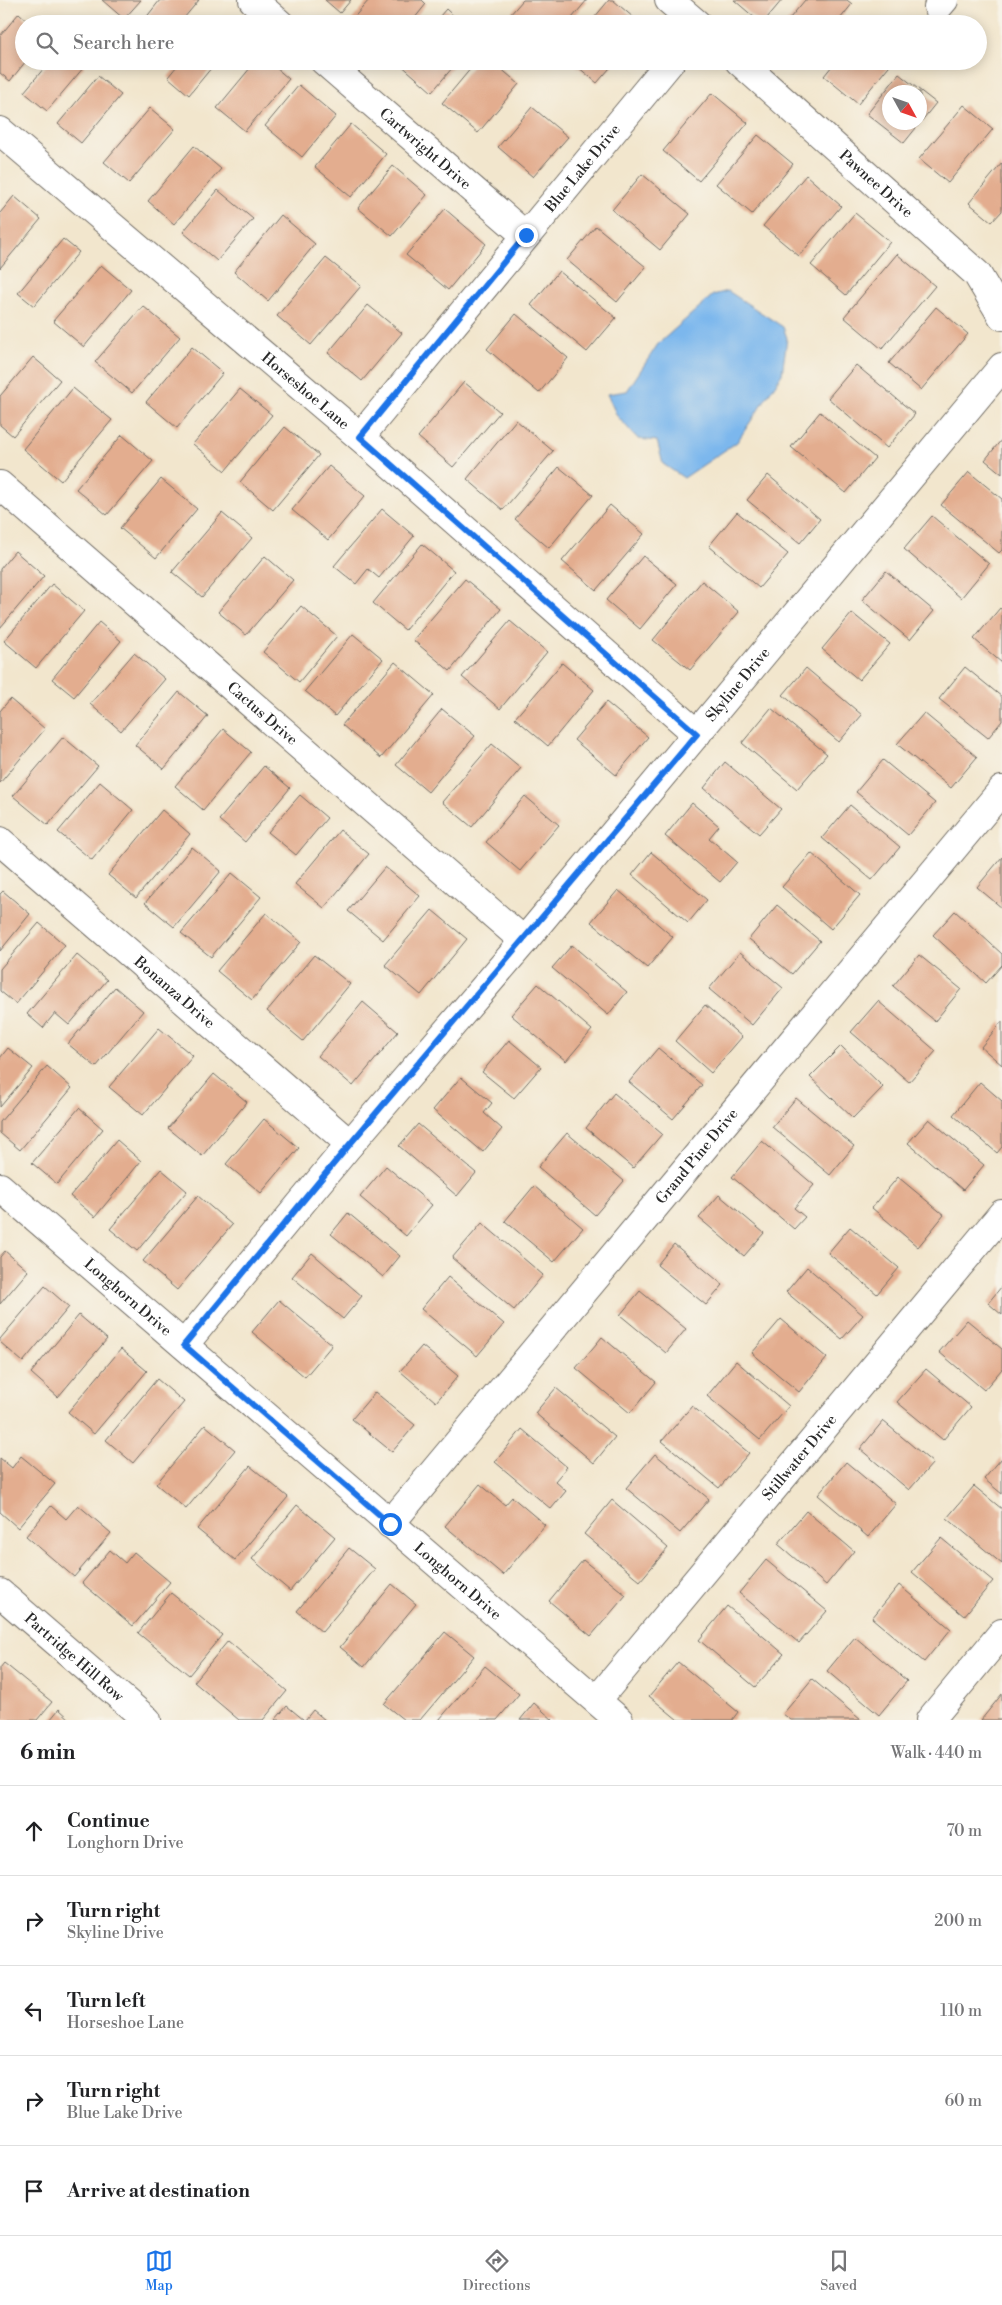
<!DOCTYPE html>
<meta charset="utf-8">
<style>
body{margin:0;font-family:"Libre Bodoni",serif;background:#f2f2f2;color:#202124}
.compass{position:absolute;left:882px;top:85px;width:45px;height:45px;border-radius:50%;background:#fff;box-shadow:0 2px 12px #0003;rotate:130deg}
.stop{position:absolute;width:15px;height:15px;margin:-11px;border:4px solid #1a73e8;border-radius:50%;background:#fff}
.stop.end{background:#1a73e8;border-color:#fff;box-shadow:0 1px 5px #0008}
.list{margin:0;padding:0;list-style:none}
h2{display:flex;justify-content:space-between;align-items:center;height:65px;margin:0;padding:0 20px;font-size:21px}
h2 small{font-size:16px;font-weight:400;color:#757577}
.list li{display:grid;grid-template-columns:32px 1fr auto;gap:15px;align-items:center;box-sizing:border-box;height:90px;padding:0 20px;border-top:1px solid #e0e0e0}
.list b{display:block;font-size:19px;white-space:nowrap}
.list p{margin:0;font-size:16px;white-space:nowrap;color:#757577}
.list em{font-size:16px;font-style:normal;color:#757577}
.icon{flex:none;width:28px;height:28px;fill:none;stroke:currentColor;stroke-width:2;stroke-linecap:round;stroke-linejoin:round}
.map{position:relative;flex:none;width:1002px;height:1720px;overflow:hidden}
.search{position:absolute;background:#fff;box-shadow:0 2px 12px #0003;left:15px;right:15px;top:15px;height:55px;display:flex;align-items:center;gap:12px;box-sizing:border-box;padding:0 18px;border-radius:28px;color:#757577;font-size:19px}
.sheet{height:515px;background:#fff}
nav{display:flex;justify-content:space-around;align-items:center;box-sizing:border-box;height:70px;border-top:1px solid #e0e0e0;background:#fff;font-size:14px;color:#757577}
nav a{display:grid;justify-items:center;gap:2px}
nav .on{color:#1a73e8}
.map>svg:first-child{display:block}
</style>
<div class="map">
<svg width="1002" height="1720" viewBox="0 0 1002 1720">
<rect width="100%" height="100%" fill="#f7f3e8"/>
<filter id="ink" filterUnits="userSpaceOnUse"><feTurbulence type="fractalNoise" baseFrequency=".02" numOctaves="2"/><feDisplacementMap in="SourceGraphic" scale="10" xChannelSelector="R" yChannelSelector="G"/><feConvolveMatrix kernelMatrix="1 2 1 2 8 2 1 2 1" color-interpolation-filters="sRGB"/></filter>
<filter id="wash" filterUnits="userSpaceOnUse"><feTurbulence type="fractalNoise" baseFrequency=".0096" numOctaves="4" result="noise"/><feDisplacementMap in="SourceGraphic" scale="20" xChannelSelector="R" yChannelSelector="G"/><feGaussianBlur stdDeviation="1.12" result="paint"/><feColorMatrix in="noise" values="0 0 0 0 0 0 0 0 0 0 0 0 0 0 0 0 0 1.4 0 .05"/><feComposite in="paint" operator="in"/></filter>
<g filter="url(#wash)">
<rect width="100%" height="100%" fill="#f2e6cd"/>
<!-- water -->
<path fill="#7bb7ed" stroke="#53718c" d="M 728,291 L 783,327 L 787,338 L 782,374 L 737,442 L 684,478 L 663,464 L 657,441 L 638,439 L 617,416 L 607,394 L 627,391 L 658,344 L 713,295 Z"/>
<g id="blocks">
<!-- building -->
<path fill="#e3ad8f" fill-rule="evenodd" d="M 102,0 L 141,0 L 124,19 Z
M 160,0 L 199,0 L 179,24 L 141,24 Z
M 325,0 L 351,0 L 340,13 Z
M 369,0 L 422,0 L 426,4 L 410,24 L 352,24 L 350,22 Z
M 523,0 L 587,0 L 567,24 L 518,24 L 509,16 Z
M 609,0 L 613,0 L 641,24 L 589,24 Z
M 734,0 L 782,0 L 762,24 Z
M 805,0 L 847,0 L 852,4 L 836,24 L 785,24 Z
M 446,9 L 462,24 L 433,24 Z
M 19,13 L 31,24 L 24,24 L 24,61 L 26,61 L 10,81 L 0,73 L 0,36 Z
M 50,61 L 78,61 L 84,67 L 47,111 L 24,92 Z
M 181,61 L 217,61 L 189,95 L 168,77 Z
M 256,61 L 268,61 L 289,79 L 245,131 L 217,108 Z
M 401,61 L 458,61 L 432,92 L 399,63 Z
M 477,61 L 492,61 L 519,84 L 478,133 L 442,103 Z
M 571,61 L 616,61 L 597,83 Z
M 836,61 L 893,61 L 858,104 L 824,76 Z
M 899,74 L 936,103 L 904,143 L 867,114 ZM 890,92 L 920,92 L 920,122 L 890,122 Z
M 98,76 L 121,95 L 81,143 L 58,124 Z
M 299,85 L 336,116 L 302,157 L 265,126 Z
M 712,93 L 748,123 L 699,181 L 663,151 Z
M 964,105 L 993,129 L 948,183 L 919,159 Z
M 532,107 L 568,137 L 533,177 L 498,147 Z
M 150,108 L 175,129 L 129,183 L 104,162 Z
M 351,124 L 386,154 L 351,197 L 315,167 Z
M 758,135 L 793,164 L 752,214 L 716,184 Z
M 194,146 L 221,169 L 174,224 L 148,201 Z
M 1002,163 L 1002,211 L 992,222 L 969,203 Z
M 393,166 L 427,195 L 392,236 L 358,208 Z
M 642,174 L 690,214 L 660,250 L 612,210 Z
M 806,175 L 841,206 L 799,256 L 763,226 Z
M 218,190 L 253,219 L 217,261 L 183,232 Z
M 14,196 L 41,219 L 0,268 L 0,213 Z
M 445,209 L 486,244 L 448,290 L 406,255 Z
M 855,213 L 890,242 L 846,295 L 811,265 Z
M 281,215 L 315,244 L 268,301 L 234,272 Z
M 596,226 L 646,267 L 617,302 L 567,260 Z
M 63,239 L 79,252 L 34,306 L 18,293 Z
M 897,254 L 935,286 L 882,349 L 844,317 Z
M 326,258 L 361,286 L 311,345 L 277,316 Z
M 101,265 L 131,290 L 84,347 L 53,321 Z
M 559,271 L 616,318 L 587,352 L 531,305 Z
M 368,305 L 402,333 L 362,381 L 328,353 Z
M 143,306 L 180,337 L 132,393 L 95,362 Z
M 936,307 L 968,334 L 921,390 L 889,363 Z
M 516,314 L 568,358 L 539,393 L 487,349 Z
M 192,347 L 223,373 L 177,428 L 146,402 Z
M 33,357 L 60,380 L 13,436 L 0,425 L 0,396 Z
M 856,365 L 915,414 L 887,448 L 828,398 Z
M 464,382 L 500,412 L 453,467 L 418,437 Z
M 73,388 L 112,420 L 61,481 L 23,449 Z
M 240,389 L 272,415 L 225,471 L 193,444 Z
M 820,412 L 875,458 L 846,493 L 791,447 Z
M 516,420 L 553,451 L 503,510 L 467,479 Z
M 285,427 L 319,455 L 273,510 L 240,482 Z
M 122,435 L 153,461 L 107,515 L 76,489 Z
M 1002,439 L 1002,474 L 985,460 Z
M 329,466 L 365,496 L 328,540 L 292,510 Z
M 559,467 L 593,495 L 549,548 L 515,519 Z
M 969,472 L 1002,499 L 1002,550 L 999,553 L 941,505 Z
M 768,475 L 820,519 L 800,543 L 747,500 Z
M 161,479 L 197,509 L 156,558 L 120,528 Z
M 610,505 L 644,534 L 596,590 L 562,561 Z
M 382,509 L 414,536 L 379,578 L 368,569 L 356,584 L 334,566 Z
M 737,512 L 788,554 L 759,588 L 709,546 Z
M 222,513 L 252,538 L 202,597 L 172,572 Z
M 932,516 L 989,564 L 961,598 L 904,549 Z
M 422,544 L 454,571 L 405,630 L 373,603 Z
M 15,551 L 44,576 L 0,628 L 0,569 Z
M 265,556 L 293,580 L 246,635 L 218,612 Z
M 643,556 L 677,584 L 640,629 L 606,600 Z
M 886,571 L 934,611 L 910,640 L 862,600 Z
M 465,579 L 501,609 L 450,671 L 413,640 Z
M 702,581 L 739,612 L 690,670 L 653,640 Z
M 52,584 L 84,611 L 36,668 L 4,641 Z
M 301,606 L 337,636 L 299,682 L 263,652 Z
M 1000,608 L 1002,610 L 1002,663 L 974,639 Z
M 852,613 L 890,644 L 859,680 L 822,649 Z
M 510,621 L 547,652 L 500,709 L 462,677 Z
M 99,622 L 121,641 L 74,697 L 52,679 Z
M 353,634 L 383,659 L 335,716 L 305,691 Z
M 134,653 L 165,679 L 121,731 L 90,704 Z
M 395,662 L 434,695 L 381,758 L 342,725 Z
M 562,663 L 594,690 L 548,746 L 515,718 Z
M 965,667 L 1002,697 L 1002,721 L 988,738 L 939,699 Z
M 806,668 L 862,715 L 839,742 L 783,695 Z
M 179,692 L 208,716 L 164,769 L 135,745 Z
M 10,699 L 45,729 L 0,783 L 0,711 Z
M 606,702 L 648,737 L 616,775 L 574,740 Z
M 771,708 L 827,754 L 797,789 L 742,743 Z
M 442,709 L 475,736 L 428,792 L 396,765 Z
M 924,713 L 977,757 L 951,788 L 897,744 Z
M 223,729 L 251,752 L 203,810 L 175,786 Z
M 63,737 L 98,766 L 48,825 L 13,796 Z
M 492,744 L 521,768 L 472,827 L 442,802 Z
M 883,760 L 935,803 L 908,835 L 856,792 Z
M 725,762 L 781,809 L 759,834 L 704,788 Z
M 264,766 L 290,788 L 245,842 L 219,820 Z
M 100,782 L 133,810 L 92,860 L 58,832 Z
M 300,795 L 327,818 L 296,855 L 268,832 Z
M 525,796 L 559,825 L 520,871 L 486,842 Z
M 692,803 L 719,826 L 709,838 L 737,862 L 720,882 L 665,836 Z
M 850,805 L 900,847 L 872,880 L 822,838 Z
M 162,810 L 190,834 L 136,898 L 108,875 Z
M 340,830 L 369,854 L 324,908 L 295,884 Z
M 192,847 L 221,871 L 174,927 L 145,903 Z
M 651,852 L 707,900 L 688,923 L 632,875 Z
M 811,853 L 860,895 L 831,929 L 782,887 Z
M 1002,857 L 1002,908 L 977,887 Z
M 385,867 L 420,896 L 383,940 L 348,911 Z
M 232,873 L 261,897 L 211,957 L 181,933 Z
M 618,890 L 673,937 L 647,968 L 591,922 Z
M 3,891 L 30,914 L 0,951 L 0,894 Z
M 777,905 L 820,941 L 792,974 L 749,939 Z
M 432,910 L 467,939 L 421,995 L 385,965 Z
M 955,911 L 1002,954 L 1002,965 L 986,983 L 933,935 Z
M 266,913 L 301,942 L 252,1000 L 217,971 Z
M 39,923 L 65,945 L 16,1004 L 0,991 L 0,969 Z
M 572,945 L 627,992 L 608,1015 L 552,968 Z
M 740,952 L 783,988 L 752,1025 L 709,989 Z
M 77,955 L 107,980 L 69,1025 L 55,1013 L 43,1028 L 27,1014 Z
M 314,955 L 350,984 L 303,1041 L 267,1011 Z
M 919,955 L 961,989 L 935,1021 L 893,986 Z
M 538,984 L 592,1030 L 566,1061 L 511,1015 Z
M 115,987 L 143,1011 L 96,1067 L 68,1044 Z
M 878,1001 L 936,1051 L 909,1082 L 851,1032 Z
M 363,1002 L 398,1032 L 353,1086 L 318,1056 Z
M 705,1005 L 742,1037 L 711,1073 L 675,1041 Z
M 1002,1021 L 1002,1065 L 981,1047 Z
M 159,1028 L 193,1056 L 143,1115 L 109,1087 Z
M 509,1040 L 541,1067 L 514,1098 L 482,1072 Z
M 841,1046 L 883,1087 L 853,1118 L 810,1077 Z
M 8,1048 L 33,1068 L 0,1107 L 0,1058 Z
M 658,1048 L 702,1085 L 673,1119 L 629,1082 Z
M 47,1066 L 72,1088 L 20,1150 L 0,1133 L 0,1122 Z
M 214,1074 L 247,1102 L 202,1156 L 168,1128 Z
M 461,1077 L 492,1103 L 484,1113 L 502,1129 L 483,1152 L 433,1110 Z
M 980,1082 L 1002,1101 L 1002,1147 L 997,1153 L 953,1115 Z
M 614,1093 L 662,1134 L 633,1168 L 586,1128 Z
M 796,1098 L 854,1146 L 830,1175 L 772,1127 Z
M 79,1108 L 103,1129 L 57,1184 L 32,1163 Z
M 264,1119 L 299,1148 L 261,1193 L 226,1164 Z
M 929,1119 L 984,1165 L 963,1190 L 908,1143 Z
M 418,1124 L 476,1173 L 457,1196 L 399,1146 Z
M 567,1133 L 624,1181 L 595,1215 L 538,1167 Z
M 117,1140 L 141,1161 L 95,1217 L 70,1196 Z
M 762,1141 L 814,1185 L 794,1208 L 805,1217 L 794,1229 L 732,1177 Z
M 386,1166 L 432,1205 L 406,1236 L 360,1197 Z
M 161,1169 L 187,1191 L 137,1251 L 110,1229 Z
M 898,1177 L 944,1215 L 918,1247 L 872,1208 Z
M 534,1186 L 583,1228 L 554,1262 L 505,1221 Z
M 719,1195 L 764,1233 L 744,1256 L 699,1218 Z
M 198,1196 L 232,1225 L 177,1290 L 143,1261 Z
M 348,1213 L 400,1256 L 383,1277 L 331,1234 Z
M 482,1223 L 543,1275 L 514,1310 L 452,1258 Z
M 850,1227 L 899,1268 L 877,1294 L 828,1253 Z
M 674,1244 L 723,1285 L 706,1305 L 657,1265 Z
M 5,1251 L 28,1271 L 0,1304 L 0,1257 Z
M 312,1253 L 362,1296 L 343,1319 L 292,1277 Z
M 807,1267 L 863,1315 L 842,1339 L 786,1292 Z
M 448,1277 L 504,1324 L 477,1356 L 421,1309 Z
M 45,1286 L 69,1307 L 23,1362 L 0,1342 L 0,1339 Z
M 1002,1286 L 1002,1315 L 988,1303 Z
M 640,1291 L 686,1329 L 666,1353 L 620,1315 Z
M 279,1300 L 332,1345 L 305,1377 L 252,1332 Z
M 79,1315 L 107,1339 L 58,1397 L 31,1373 Z
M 781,1319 L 827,1358 L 799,1392 L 752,1353 Z
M 967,1320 L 1002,1349 L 1002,1369 L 984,1390 L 939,1352 Z
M 602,1337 L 656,1382 L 630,1413 L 576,1368 Z
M 422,1346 L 458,1376 L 436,1402 L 400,1371 Z
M 121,1349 L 147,1371 L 94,1434 L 68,1412 Z
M 736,1361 L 789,1406 L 760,1440 L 707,1396 Z
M 926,1369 L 971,1407 L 943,1440 L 897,1402 Z
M 157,1379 L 184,1402 L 133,1463 L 106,1440 Z
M 556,1388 L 615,1437 L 594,1463 L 535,1413 Z
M 375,1392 L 415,1425 L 392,1452 L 352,1419 Z
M 692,1406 L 749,1453 L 719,1488 L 662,1441 Z
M 883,1421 L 933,1463 L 909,1490 L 860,1449 Z
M 205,1425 L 235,1450 L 186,1509 L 156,1484 Z
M 522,1429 L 567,1467 L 555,1481 L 566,1491 L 551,1509 L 495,1462 Z
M 655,1454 L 709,1499 L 680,1533 L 626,1488 Z
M 21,1456 L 55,1484 L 18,1528 L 0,1512 L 0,1458 L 12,1468 Z
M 1002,1458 L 1002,1494 L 984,1479 Z
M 846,1462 L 896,1504 L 868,1537 L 818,1495 Z
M 250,1466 L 288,1497 L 235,1560 L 197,1529 Z
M 480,1484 L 505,1505 L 512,1497 L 545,1525 L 503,1575 L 445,1526 Z
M 974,1486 L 1002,1509 L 1002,1564 L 947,1518 Z
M 612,1500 L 668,1548 L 640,1581 L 584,1534 Z
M 78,1505 L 111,1533 L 74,1577 L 26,1536 L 51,1506 L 66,1519 Z
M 297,1505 L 335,1537 L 290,1591 L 252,1559 Z
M 806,1511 L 854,1551 L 826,1585 L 778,1544 Z
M 941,1538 L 993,1581 L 964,1616 L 912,1572 Z
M 349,1548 L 375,1569 L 322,1632 L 297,1611 Z
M 110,1550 L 125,1563 L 134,1552 L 170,1582 L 133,1626 L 82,1583 Z
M 583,1560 L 626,1595 L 591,1636 L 549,1601 Z
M 766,1560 L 827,1611 L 799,1643 L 739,1593 Z
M 392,1584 L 416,1604 L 364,1667 L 340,1647 Z
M 899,1585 L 951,1629 L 924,1662 L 872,1618 Z
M 171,1593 L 222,1635 L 189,1675 L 138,1633 Z
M 727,1606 L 784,1654 L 755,1687 L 699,1640 Z
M 445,1632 L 474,1656 L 420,1720 L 404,1720 L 384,1704 Z
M 855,1637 L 907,1681 L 879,1715 L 827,1671 Z
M 228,1641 L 287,1691 L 263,1720 L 239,1720 L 194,1682 Z
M 678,1662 L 738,1712 L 732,1720 L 678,1720 L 649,1696 Z
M 4,1663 L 52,1702 L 37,1720 L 0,1720 L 0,1668 Z
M 485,1666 L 519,1694 L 497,1720 L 439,1720 Z
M 812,1679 L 861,1720 L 791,1720 L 783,1714 Z
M 1002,1694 L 1002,1720 L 981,1720 Z
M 534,1703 L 553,1720 L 520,1720 Z
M 287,1706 L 304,1720 L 275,1720 Z
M 59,1709 L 71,1720 L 50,1720 Z
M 313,1710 L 325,1720 L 305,1720 Z"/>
</g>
</g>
<g filter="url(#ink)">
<use href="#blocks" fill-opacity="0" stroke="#716c64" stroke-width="1"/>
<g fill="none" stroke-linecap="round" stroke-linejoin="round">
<!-- minor casing -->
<g stroke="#716c64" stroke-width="30">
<g id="minor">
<path d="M 253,0 L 280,24"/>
<path d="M 669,0 L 697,24"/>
<path d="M 938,7 L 944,0"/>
<path id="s1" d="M 324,61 L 525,235"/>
<path id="s2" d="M 739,61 L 977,274 L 1002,316"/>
<path id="s3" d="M 0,131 L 360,437 L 697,734"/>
<path id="s4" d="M 360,437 L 671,61"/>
<path id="s5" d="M 0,485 L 524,941"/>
<path id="s6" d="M 0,841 L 350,1144"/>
<path id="s7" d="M 0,1187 L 619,1720"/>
<path id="s8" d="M 184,1345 L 350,1144 L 524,941 L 1002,367"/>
<path id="s9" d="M 390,1524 L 1002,790"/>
<path id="s10" d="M 0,1593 L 147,1720"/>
<path id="s11" d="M 597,1700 L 1002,1214"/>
<path d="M 930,1720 L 1002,1633"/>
</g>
</g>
<!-- minor -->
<use href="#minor" stroke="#fff" stroke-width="28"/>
</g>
</g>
<g fill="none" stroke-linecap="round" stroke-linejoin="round" filter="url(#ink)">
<!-- route -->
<path stroke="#1a73e8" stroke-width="6" d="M 390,1524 L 184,1345 L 350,1144 L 697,734 L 360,437 L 526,235"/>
</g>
<g text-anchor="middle" stroke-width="4.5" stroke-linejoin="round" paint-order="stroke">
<!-- street labels -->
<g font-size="15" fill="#2b2b2b" stroke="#f7f3e8">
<text dy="5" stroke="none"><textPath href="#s1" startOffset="134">Cartwright Drive</textPath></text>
<text dy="5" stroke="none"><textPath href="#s4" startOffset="349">Blue Lake Drive</textPath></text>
<text dy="5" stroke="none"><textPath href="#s2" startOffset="184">Pawnee Drive</textPath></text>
<text dy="5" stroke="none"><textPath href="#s3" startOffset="401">Horseshoe Lane</textPath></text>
<text dy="5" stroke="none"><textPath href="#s8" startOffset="862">Skyline Drive</textPath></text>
<text dy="5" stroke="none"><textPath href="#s5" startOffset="348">Cactus Drive</textPath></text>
<text dy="5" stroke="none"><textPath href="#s6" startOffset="231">Bonanza Drive</textPath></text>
<text dy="5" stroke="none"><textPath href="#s9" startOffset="479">Grand Pine Drive</textPath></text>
<text dy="5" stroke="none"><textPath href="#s7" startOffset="169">Longhorn Drive</textPath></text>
<text dy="5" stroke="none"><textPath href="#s11" startOffset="316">Stillwater Drive</textPath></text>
<text dy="5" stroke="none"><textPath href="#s7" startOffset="604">Longhorn Drive</textPath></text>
<text dy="5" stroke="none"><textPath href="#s10" startOffset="98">Partridge Hill Row</textPath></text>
</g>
</g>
</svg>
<svg class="compass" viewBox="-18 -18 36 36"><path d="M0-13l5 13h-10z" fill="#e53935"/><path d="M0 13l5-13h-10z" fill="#757577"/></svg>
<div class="stop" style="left:390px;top:1524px"></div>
<div class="stop end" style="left:526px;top:235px"></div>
<div class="search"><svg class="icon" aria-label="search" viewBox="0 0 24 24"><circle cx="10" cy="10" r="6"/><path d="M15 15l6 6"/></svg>Search here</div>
</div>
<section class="sheet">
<h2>6 min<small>Walk · 440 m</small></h2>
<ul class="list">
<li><svg class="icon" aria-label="ahead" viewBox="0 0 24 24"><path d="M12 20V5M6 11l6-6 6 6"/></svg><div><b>Continue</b><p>Longhorn Drive</p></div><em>70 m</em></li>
<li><svg class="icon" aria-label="right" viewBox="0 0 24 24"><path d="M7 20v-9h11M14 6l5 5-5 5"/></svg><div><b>Turn right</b><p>Skyline Drive</p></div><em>200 m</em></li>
<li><svg class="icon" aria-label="left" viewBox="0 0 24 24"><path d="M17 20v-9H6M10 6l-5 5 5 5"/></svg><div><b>Turn left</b><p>Horseshoe Lane</p></div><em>110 m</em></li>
<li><svg class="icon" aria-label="right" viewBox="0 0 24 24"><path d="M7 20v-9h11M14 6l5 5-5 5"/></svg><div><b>Turn right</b><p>Blue Lake Drive</p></div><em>60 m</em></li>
<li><svg class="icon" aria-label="arrive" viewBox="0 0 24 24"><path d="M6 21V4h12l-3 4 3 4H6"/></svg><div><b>Arrive at destination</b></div></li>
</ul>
</section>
<nav>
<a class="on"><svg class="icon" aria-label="map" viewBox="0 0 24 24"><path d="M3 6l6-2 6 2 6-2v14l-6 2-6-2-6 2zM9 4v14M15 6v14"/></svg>Map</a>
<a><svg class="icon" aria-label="directions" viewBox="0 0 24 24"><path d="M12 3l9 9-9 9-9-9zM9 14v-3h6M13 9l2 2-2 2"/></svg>Directions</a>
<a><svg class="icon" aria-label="saved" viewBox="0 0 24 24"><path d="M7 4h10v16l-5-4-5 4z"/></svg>Saved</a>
</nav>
